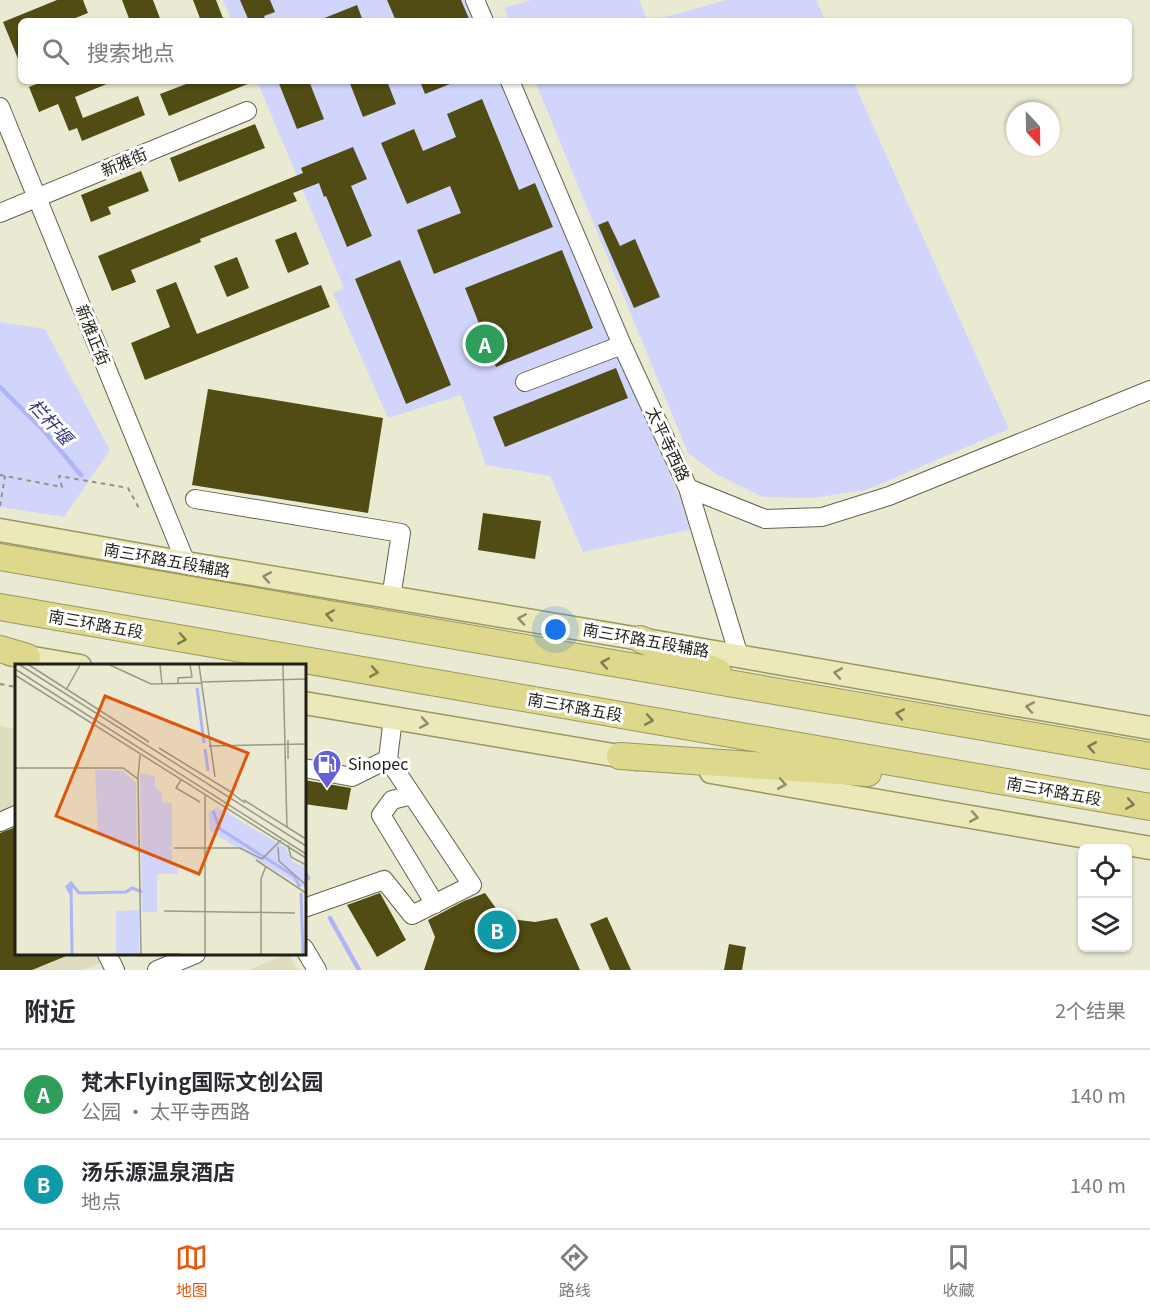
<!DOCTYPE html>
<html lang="zh">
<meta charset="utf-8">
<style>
body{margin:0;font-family:Georgia,"Noto Sans SC",serif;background:#f2f2f3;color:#2b2b33}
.controls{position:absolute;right:18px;bottom:18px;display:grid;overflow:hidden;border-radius:9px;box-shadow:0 2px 4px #0004}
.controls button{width:54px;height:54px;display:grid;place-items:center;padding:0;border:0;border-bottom:2px solid #e1e1e2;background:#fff;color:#2b2b33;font:30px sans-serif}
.compass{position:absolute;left:1006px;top:102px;width:54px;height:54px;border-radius:50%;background:#fff;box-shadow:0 2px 4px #0004;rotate:158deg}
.you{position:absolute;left:556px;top:630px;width:21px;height:21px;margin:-15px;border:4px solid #fff;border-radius:50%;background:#1a73e8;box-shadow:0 0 0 9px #1a73e833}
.badge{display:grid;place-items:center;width:39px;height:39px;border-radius:50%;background:#ea580c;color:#fff;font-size:20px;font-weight:700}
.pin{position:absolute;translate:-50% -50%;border:3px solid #fff;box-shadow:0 2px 6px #0006}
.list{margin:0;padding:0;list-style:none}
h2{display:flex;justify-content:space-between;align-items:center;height:78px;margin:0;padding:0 24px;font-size:26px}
h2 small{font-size:20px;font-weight:400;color:#7c7c81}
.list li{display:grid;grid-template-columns:39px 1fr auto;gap:18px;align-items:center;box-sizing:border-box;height:90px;padding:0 24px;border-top:2px solid #e1e1e2}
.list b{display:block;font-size:22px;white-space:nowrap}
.list p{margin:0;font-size:20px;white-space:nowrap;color:#7c7c81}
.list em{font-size:20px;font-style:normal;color:#7c7c81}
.icon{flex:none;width:33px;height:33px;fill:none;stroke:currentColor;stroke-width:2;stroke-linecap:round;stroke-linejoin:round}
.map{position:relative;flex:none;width:1150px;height:970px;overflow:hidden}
.search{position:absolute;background:#fff;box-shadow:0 2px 4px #0004;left:18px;right:18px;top:18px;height:66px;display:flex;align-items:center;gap:15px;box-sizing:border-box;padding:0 21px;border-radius:9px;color:#7c7c81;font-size:22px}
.sheet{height:258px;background:#fff}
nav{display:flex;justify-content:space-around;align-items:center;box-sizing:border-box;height:84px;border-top:2px solid #e1e1e2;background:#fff;font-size:16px;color:#7c7c81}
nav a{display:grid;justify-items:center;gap:3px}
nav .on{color:#ea580c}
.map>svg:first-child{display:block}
</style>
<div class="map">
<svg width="1150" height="970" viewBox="0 0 1150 970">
<rect width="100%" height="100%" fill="#eaead3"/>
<!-- built -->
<path fill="#deddbf" d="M 0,726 L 16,729 L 16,954 L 121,954 L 84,970 L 0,970 Z
M 287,954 L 288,954 L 298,970 L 248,970 Z"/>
<!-- green -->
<path fill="#d1d5fb" d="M 223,0 L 468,0 L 477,21 L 232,21 Z
M 532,0 L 639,0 L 648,21 L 510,21 L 504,8 Z
M 727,0 L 816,0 L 826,21 L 650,21 Z
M 257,81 L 502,81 L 693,529 L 583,552 L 550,476 L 486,465 L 461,395 L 388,418 L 333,293 L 344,288 Z
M 535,81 L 853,81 L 1009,429 L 866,490 L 813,498 L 763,497 L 716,474 L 688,453 Z
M 0,322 L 45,329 L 110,450 L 64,517 L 0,507 Z"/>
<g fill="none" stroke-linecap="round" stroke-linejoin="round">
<!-- stream -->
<path stroke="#afb4f6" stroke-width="4.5" d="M 0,387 L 44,431 L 81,475
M 304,872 L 308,878
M 330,918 L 359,970"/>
</g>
<!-- building -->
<path fill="#504c13" d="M 57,0 L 83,0 L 88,13 L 68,21 L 21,21 L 21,66 L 3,22 Z
M 122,0 L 153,0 L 161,21 L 130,21 Z
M 193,0 L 216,0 L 224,21 L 201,21 Z
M 240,0 L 270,0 L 275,12 L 264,16 L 266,21 L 249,21 Z
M 387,0 L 461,0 L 470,21 L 396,21 Z
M 357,5 L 363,21 L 317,21 Z
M 44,81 L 114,81 L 75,97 L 83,118 L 138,96 L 145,115 L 82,141 L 77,128 L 69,131 L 58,104 L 39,112 L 29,87 Z
M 194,81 L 255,81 L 169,116 L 160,94 Z
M 278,81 L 309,81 L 324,119 L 297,129 Z
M 349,81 L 387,81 L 396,104 L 363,117 Z
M 420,81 L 455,81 L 455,82 L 425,94 Z
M 482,99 L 519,190 L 535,183 L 553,227 L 434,274 L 417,230 L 461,213 L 450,186 L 407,204 L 381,143 L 414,129 L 423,151 L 456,137 L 447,114 Z
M 255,124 L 265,148 L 179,182 L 170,158 Z
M 353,147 L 367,179 L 351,186 L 372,236 L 347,247 L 326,196 L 324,197 L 319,183 L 293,193 L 297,201 L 200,239 L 201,242 L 131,270 L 136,282 L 112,291 L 98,256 L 303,173 L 301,168 Z
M 141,171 L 149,191 L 108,207 L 111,214 L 91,222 L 81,195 Z
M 608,221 L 620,246 L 635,239 L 660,297 L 634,308 L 598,225 Z
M 296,232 L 309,264 L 288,273 L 275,240 Z
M 562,250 L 593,328 L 496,367 L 465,288 Z
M 237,257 L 249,288 L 227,297 L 214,266 Z
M 400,260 L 451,385 L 406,404 L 355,279 Z
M 176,282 L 197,334 L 321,285 L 330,307 L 145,380 L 131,343 L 170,327 L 156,290 Z
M 616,368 L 628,398 L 505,447 L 493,417 Z
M 208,389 L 383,418 L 368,513 L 192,485 Z
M 483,513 L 541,521 L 535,559 L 478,550 Z
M 304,780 L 351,788 L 347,810 L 304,804 Z
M 16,827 L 16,954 L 71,954 L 32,970 L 0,970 L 0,833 Z
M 380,893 L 406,940 L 377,957 L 347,905 Z
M 485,893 L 503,918 L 535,922 L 557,918 L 580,970 L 424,970 L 435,937 L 428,920 L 464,901 Z
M 607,917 L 631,970 L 610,970 L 590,924 Z
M 729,944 L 746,947 L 742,970 L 724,970 Z"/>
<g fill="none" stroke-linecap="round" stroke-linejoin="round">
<!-- minor casing -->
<g stroke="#64634f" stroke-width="20">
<path id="minor" d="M 475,0 L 484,21
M 510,81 L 622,345 L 688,488 L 765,519 L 822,517 L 889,496 L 1150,390
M 0,107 L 186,563
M 0,213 L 247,111
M 525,382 L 622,345
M 688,488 L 739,656
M 195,499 L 401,533 L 391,598
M 304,768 L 352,777 L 388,759
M 412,795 L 392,800 L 381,815 L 435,904
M 0,822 L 16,815
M 304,908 L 384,880 L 412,915 L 472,885 L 388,759 L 393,718
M 304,948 L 317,970
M 107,954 L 115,970
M 157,970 L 196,954"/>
</g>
<!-- major casing -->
<g stroke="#9b9762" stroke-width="25">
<path id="major" d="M 0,530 L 186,563 L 640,639 L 1150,728
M 10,654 L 80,666
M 304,703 L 637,759
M 711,772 L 1150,848"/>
</g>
<!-- highway casing -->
<g stroke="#9b9762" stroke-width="28">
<path id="highway" d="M 0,557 L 1150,756
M 0,607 L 1150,807
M 640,639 L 718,672
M 0,649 L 27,657
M 620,756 L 868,773"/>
</g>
<!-- path -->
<path stroke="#939282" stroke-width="2" stroke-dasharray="4.5 4.5" stroke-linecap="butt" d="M 0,475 L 62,487 L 59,476 L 128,488 L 140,510
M 0,506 L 5,476
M 0,684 L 16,687"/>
<!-- minor -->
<use href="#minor" stroke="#fff" stroke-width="18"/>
<!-- major -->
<use href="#major" stroke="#ebe8b9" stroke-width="22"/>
<!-- highway -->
<use href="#highway" stroke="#ddd88b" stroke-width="26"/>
</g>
<!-- one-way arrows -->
<defs><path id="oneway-chevron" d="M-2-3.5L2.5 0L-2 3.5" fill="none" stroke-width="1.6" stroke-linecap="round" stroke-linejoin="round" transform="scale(1.5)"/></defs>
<g stroke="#908e70">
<use href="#oneway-chevron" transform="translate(267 577) rotate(-170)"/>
<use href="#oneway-chevron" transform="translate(522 619) rotate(-171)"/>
<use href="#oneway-chevron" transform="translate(838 673) rotate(-170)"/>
<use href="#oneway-chevron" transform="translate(1030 707) rotate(-170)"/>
<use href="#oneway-chevron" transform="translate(424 723) rotate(10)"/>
<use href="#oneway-chevron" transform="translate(782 784) rotate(10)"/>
<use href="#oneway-chevron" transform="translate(974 817) rotate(10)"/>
</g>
<g stroke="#7e7c51">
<use href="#oneway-chevron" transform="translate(330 615) rotate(-170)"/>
<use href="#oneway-chevron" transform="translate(182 639) rotate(10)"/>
<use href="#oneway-chevron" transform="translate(605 663) rotate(-170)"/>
<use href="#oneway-chevron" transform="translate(374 672) rotate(10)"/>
<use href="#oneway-chevron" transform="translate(900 714) rotate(-170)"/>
<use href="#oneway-chevron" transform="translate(649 720) rotate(10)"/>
<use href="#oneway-chevron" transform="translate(1092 747) rotate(-170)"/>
<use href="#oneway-chevron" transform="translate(1130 804) rotate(10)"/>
</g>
<!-- icons -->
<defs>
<g id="fuel-pin" transform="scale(1.5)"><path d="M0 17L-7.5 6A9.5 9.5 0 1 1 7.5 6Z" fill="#655fd8" stroke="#fff"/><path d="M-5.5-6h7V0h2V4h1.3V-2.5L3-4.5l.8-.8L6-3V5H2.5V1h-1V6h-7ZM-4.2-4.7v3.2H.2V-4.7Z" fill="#fff"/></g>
</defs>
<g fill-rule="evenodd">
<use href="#fuel-pin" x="327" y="764"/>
</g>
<g text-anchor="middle" stroke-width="6" stroke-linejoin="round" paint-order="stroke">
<!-- street labels -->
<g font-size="16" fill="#201f17" stroke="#fff">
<text transform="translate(124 162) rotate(-23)" y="6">新雅街</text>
<text transform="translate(93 335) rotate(68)" y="6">新雅正街</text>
<text transform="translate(668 444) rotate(65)" y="6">太平寺西路</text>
<text transform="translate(167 560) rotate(10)" y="6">南三环路五段辅路</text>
<text transform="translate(96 624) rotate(10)" y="6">南三环路五段</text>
<text transform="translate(646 640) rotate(10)" y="6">南三环路五段辅路</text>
<text transform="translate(575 707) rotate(10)" y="6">南三环路五段</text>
<text transform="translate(1054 791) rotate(10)" y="6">南三环路五段</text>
</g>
<!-- poi labels -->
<g font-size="16" fill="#201f17" stroke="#fff" text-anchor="start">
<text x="348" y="770">Sinopec</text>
</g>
<!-- water labels -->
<g font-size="18" font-style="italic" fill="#393581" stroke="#fff">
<text transform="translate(50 422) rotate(47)" y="6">栏杆堰</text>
</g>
</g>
<!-- overview -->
<g transform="translate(15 664)">
<rect width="291" height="291" fill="#eaead3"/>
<path d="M 80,106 L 108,107 L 121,119 L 122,184 L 105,182 L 104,175 L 83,172 ZM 125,109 L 140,112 L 140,123 L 147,128 L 147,138 L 157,139 L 157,199 L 163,200 L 163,210 L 142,210 L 142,248 L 127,248 ZM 202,143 L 271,184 L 277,197 L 291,204 L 291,225 L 195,167 L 193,149 ZM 124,246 L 124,290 L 101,290 L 101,247 Z" fill="#d1d5fb"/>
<path fill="none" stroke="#afb4f6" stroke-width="3" d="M 182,24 L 189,79M 190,85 L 193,107M 198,147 L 205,165 L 279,212 L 285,223M 56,218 L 57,290M 286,229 L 288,290M 56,230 L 52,223 L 56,219 L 64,229 L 111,228 L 117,224 L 127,228"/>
<path fill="none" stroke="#998" stroke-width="1.5" d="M 5,1 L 291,182M 14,1 L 134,78M 95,1 L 136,20 L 186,19M 145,1 L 147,20M 184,1 L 200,113M 268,1 L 272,164M 0,5 L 291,190M 0,11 L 291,194M 186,18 L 291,15M 163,19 L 163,14 L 177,13 L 175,1M 51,26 L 65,1M 273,76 L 273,95M 194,82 L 291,80M 144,84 L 216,128M 0,104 L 108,104 L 123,115 L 126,290M 123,114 L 125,91M 166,116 L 161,124 L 185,138M 214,127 L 230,139M 190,131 L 190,290M 229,136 L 291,175M 273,181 L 276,193 L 291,201M 263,183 L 264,197 L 291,221M 159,184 L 209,184M 209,184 L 225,184 L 247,195 L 266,176M 241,196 L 291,229M 149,247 L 280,249M 146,290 L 165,290M 246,290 L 246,215 L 251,202"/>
<path fill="#de560d" fill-opacity="0.15" stroke="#de560d" stroke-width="3" d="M 90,32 L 233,89 L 184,210 L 41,152 Z"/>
<rect width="291" height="291" fill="none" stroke="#201f17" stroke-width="3"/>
</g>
</svg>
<div class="controls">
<button><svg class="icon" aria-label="locate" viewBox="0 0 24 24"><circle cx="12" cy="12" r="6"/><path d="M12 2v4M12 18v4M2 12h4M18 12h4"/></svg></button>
<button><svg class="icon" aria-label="layers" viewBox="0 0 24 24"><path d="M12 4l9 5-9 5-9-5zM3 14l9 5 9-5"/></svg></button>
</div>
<svg class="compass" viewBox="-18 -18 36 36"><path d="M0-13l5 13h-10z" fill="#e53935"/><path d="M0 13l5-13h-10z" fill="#7c7c81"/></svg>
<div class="you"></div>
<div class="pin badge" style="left:485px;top:344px;background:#2e9e5b">A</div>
<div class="pin badge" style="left:497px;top:930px;background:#0f9aa8">B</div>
<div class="search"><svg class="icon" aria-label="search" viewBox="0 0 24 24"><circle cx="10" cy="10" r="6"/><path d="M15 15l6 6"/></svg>搜索地点</div>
</div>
<section class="sheet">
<h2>附近<small>2个结果</small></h2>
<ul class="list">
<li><span class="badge" style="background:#2e9e5b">A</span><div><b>梵木Flying国际文创公园</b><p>公园 · 太平寺西路</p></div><em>140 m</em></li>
<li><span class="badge" style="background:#0f9aa8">B</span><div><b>汤乐源温泉酒店</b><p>地点</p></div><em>140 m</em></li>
</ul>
</section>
<nav>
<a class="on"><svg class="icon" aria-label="map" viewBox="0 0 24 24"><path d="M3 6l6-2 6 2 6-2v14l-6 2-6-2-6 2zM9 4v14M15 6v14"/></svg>地图</a>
<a><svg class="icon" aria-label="directions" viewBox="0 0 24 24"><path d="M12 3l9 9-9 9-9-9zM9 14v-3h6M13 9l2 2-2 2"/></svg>路线</a>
<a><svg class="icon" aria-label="saved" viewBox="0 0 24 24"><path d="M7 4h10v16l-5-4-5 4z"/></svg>收藏</a>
</nav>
